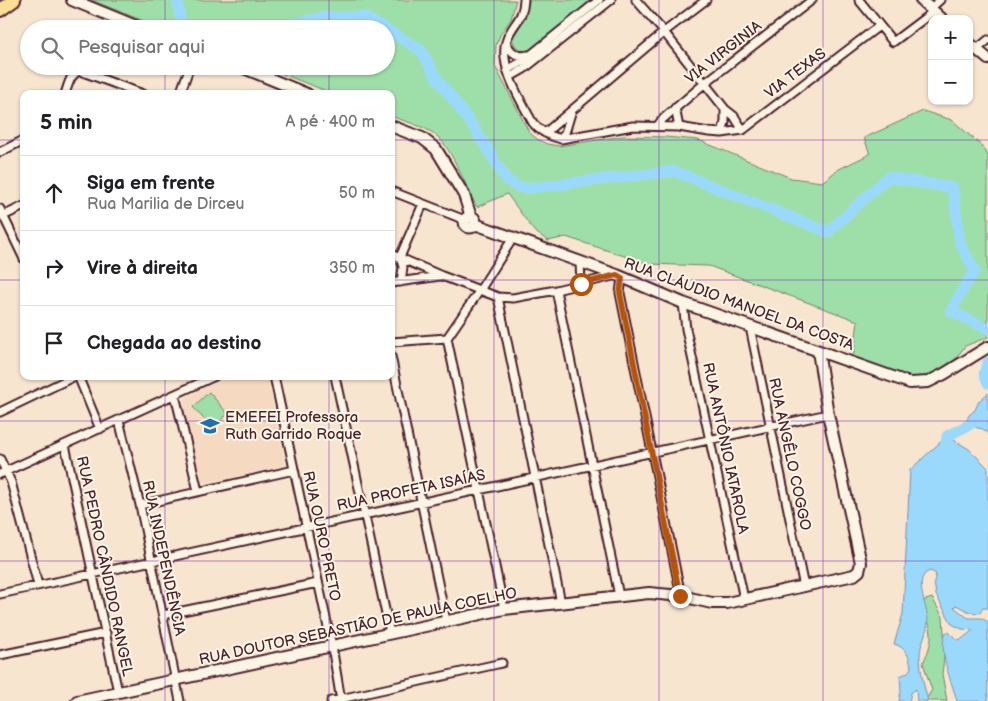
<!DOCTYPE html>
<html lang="pt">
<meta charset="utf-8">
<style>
body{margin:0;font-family:"Balsamiq Sans",sans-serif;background:#f2f2f2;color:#202124}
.controls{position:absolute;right:15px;top:15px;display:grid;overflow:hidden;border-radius:10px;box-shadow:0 1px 4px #0004}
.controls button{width:45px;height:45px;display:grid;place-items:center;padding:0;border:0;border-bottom:1px solid #e0e0e0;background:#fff;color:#202124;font:25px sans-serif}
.stop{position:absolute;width:15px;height:15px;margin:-11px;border:4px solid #b45309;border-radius:50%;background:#fff}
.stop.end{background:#b45309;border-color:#fff;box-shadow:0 1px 5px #0008}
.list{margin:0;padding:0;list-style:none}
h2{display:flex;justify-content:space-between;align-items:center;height:65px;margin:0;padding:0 20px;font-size:21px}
h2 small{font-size:16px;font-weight:400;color:#757577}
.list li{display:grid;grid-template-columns:32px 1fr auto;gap:15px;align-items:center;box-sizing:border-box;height:75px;padding:0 20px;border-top:1px solid #e0e0e0}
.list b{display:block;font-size:19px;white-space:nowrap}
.list p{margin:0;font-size:16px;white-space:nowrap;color:#757577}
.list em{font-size:16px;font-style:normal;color:#757577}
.icon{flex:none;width:28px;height:28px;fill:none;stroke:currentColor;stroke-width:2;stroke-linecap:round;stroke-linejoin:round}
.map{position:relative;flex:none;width:988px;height:701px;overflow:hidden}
.search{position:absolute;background:#fff;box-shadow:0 1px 4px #0004;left:20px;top:20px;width:375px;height:55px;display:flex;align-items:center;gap:12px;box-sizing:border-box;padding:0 18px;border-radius:28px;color:#757577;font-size:19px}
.panel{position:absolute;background:#fff;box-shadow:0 1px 4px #0004;left:20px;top:90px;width:375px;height:290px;border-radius:10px}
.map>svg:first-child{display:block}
</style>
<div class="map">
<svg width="988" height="701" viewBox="0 0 988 701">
<rect width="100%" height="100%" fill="#f8e5d0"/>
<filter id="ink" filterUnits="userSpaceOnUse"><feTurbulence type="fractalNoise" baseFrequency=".02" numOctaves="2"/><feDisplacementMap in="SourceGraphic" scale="10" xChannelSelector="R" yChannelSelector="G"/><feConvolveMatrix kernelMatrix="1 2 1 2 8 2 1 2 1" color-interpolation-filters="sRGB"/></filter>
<g filter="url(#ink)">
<!-- built -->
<path fill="#f5dac1" d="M 230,376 L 267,376 L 285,463 L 281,467 L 206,483 L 201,480 L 196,458 L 184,408 L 186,397 Z"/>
<!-- green -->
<path fill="#9edfa9" stroke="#747f6a" d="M 91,0 L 516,0 L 511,19 L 500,35 L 496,45 L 495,66 L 529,132 L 537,139 L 547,144 L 559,146 L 623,136 L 665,137 L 698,140 L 791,178 L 822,182 L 839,169 L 870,154 L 864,138 L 923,111 L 952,120 L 982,146 L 988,156 L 988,337 L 965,346 L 952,364 L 927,378 L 907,379 L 853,358 L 858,321 L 709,266 L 649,264 L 566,237 L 548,241 L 534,231 L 507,194 L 477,207 C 466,188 453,150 437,136 C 425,126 406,122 391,116 L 391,94 L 334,94 L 262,66 L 386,66 L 386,29 L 164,29 Z
M 529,0 L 591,0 L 532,50 C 522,53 514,48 512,38 L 524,20 Z
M 209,392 L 228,414 L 212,428 L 193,407 Z
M 932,598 L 943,617 L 945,650 L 942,674 L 947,701 L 925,701 L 932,690 L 923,663 C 929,650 934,638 929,624 C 926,615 923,611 923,601 Z"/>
<!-- water -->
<path fill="#9bd9fc" stroke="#7b8fa8" d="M 988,393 L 988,434 L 983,429 C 976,428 970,426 967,420 L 969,415 L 975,410 L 979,401 Z
M 947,436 L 969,449 L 988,468 L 988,608 L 983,608 L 980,613 L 970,612 L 956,605 L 954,607 L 968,618 L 981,618 L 988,622 C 988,648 987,674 988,701 L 957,701 C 952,682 937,650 946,632 L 950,633 L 957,640 L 962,639 L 973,630 L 962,629 L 952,624 L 936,595 L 934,582 L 936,574 L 931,571 C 911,575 928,608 928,620 C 928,632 920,643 920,655 C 920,669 924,687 928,701 L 917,701 L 916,689 L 911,693 L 909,701 L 899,701 L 901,691 L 900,676 L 907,673 L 911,668 C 910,657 906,647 894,644 L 903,614 L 910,470 Z"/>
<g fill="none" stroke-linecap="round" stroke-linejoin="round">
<!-- river -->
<path stroke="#9bd9fc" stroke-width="11" d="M 177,0 L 182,29
M 197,29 L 208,26 L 213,29
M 264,29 L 327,17 L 365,17 L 385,29
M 386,29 L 421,50 L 437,78 L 473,126 L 507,180 L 518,187 L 529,188 L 674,171 L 828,232 L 888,177 L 953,188 L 960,243 L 975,271 L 964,287 L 951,311 L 988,329
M 988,362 L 984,374 L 988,383
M 945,451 L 947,436 L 988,415"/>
<!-- street casing -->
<g stroke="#4a1f2b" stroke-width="11">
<path id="street" d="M 524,0 C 523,20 513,23 507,39 C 497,64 521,101 533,123 C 540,132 550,136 561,139 L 633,126 L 679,127 L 709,132 L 722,133 L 743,130 L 879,26
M 636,0 L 664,32 L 725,109 L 734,116 L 743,130
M 859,0 L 893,42 L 934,11
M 931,8 L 940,0
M 506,42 C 510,52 517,58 528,55
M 977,49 L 988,40
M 507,70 L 523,61 L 599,0
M 510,77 L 524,69 L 611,0
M 65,94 C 68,86 70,73 80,71 L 143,94
M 180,94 L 190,66
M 675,108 L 679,127
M 657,126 L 664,118 L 705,83 L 812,0
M 545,133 L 664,32 L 706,0
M 722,133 L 725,122 L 725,109
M 561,139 L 565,133 L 572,110
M 0,152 L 24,140
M 391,191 L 465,220
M 0,209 L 24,259
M 3,216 L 24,206
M 391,254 L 442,276 L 498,297 L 513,298 L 556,290 L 617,275
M 580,262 L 581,284
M 622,278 L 620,293 L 681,596
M 401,282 L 403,267 L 400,257 L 423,204
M 391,283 L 440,276
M 556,290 L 619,596
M 498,297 L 561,603
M 683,303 L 686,329 L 744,599
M 750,327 L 804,587
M 447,338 L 504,609
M 391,342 L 447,338 L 480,290 L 513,238
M 391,356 L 446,621
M 78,376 L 100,429
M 274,376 L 332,646 L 341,701
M 335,376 L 390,633
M 175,395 L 198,491
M 0,412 L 75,376
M 119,420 L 140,505 L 180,701
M 65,445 L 118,692
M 0,459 L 11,482 L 38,585
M 0,474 L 215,376
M 140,505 L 294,470
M 0,594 L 828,414
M 163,615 L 318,583
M 0,655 L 106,633
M 331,701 L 502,663"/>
</g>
<!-- secondary casing -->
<g stroke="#4a1f2b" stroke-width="14">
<path id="secondary" d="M 72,0 L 143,29
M 921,0 L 942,19
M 969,43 L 988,59
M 239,66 L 307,94
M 391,126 L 422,138 L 436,149 L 464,195 L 471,217
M464.5 222a5.5 5.5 0 1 1 11 0a5.5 5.5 0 1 1-11 0Z
M 475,224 L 617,275 L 683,303 L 910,383 L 928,382 L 944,374 L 988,347
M 77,701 L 504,609 L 649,593 L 681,596 L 712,603 L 727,603 L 854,575 L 859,571 L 861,563 L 828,414 L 818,351"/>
</g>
<!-- highway casing -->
<g stroke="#4a1f2b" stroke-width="16">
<path id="highway" d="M 0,10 L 14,0"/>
</g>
<!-- street -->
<use href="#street" stroke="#fcf5e5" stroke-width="7"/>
<!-- secondary -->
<use href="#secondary" stroke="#fcf5e5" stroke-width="10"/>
<!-- highway -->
<use href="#highway" stroke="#fcde96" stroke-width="12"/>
</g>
</g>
<g fill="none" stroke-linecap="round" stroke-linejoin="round" filter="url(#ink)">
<!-- route -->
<path stroke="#b45309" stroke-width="6" d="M 581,284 L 617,275 L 622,278 L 620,293 L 680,596"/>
</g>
<!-- grid -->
<path fill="none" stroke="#7b2cbf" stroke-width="1" stroke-opacity="0.55" d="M 165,0 L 165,29M 329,0 L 329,29M 494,0 L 494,701M 659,0 L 659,701M 823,0 L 823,701M 165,66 L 165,94M 329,66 L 329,94M 0,140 L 24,140M 391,140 L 988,140M 0,280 L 24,280M 391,280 L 988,280M 165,376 L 165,701M 329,376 L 329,701M 0,421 L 988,421M 0,561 L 988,561"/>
<!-- icons -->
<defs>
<g id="school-bare" transform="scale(1.5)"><path d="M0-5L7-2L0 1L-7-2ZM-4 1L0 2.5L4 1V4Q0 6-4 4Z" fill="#1f6fb2" stroke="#fcf5e5" stroke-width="2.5" paint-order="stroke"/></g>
</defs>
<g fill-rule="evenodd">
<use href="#school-bare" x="210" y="426"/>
</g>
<g text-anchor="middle" stroke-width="4" stroke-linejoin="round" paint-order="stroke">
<!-- street labels -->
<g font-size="15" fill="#4a1f2b" stroke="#fcf5e5">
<text transform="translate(723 52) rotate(-38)" y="5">VIA VIRGINIA</text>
<text transform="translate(795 73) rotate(-37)" y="5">VIA TEXAS</text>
<text transform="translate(739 304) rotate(20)" y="5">RUA CLÁUDIO MANOEL DA COSTA</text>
<text transform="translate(726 448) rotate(78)" y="5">RUA ANTÔNIO IATAROLA</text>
<text transform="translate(790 454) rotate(78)" y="5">RUA ANGÊLO COGGO</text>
<text transform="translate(411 490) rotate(-12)" y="5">RUA PROFETA ISAÍAS</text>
<text transform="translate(322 536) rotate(78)" y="5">RUA OURO PRETO</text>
<text transform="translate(164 558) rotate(78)" y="5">RUA INDEPENDÊNCIA</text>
<text transform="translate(105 566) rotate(78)" y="5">RUA PEDRO CÂNDIDO RANGEL</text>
<text transform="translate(358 626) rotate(-12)" y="5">RUA DOUTOR SEBASTIÃO DE PAULA COELHO</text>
</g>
<!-- poi labels -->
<g font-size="15" fill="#4a1f2b" stroke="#fcf5e5" text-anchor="start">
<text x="225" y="422">EMEFEI Professora<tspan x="225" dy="17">Ruth Garrido Roque</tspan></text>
</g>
</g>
</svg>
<div class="controls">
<button>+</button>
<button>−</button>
</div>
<div class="stop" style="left:581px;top:284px"></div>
<div class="stop end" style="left:680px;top:596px"></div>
<div class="search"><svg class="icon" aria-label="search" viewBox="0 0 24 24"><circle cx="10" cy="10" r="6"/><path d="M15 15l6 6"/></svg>Pesquisar aqui</div>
<section class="panel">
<h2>5 min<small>A pé · 400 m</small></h2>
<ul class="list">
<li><svg class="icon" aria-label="ahead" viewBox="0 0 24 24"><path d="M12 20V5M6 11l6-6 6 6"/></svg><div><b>Siga em frente</b><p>Rua Marilia de Dirceu</p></div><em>50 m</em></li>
<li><svg class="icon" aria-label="right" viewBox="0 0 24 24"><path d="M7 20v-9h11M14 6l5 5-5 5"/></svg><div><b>Vire à direita</b></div><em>350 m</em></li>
<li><svg class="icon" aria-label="arrive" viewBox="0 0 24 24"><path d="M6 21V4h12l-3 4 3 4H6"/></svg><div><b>Chegada ao destino</b></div></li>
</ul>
</section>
</div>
